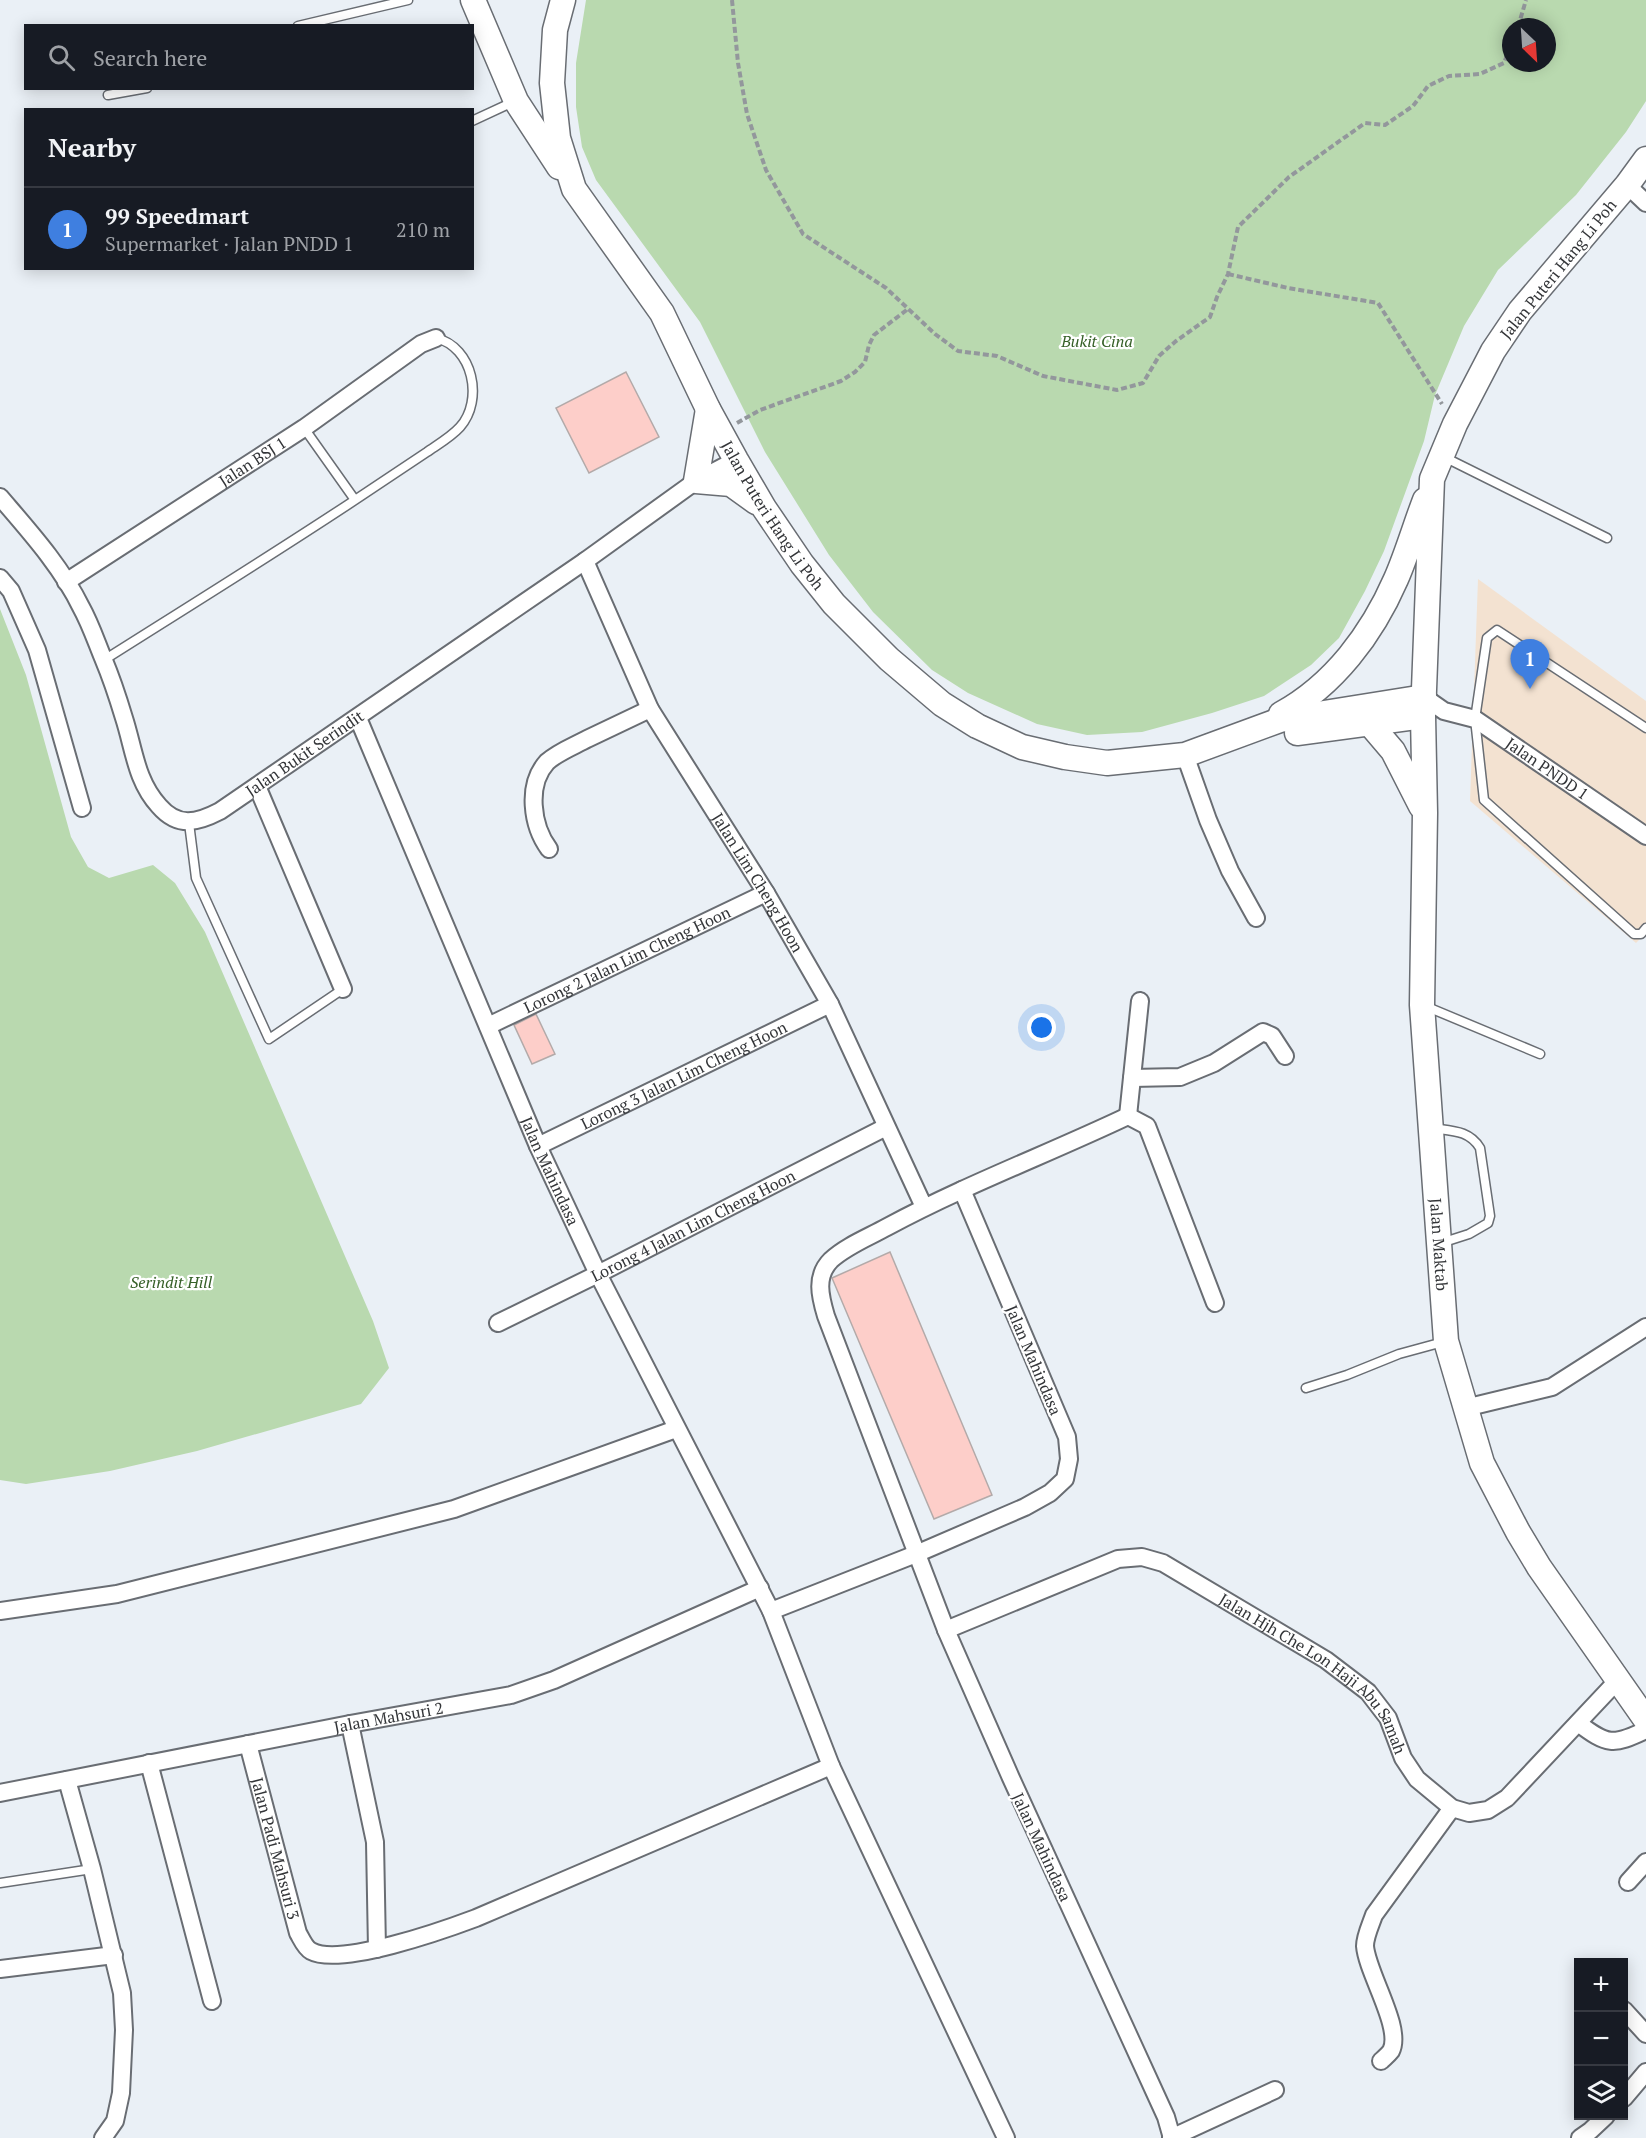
<!DOCTYPE html>
<meta charset="utf-8">
<style>
body{margin:0;font-family:"PT Serif",serif;background:#242831;color:#f1f3f6}
.controls{position:absolute;right:18px;bottom:18px;display:grid;overflow:hidden;border-radius:0px;box-shadow:0 3px 15px #0003}
.controls button{width:54px;height:54px;display:grid;place-items:center;padding:0;border:0;border-bottom:2px solid #363941;background:#171b24;color:#f1f3f6;font:30px sans-serif}
.compass{position:absolute;left:1502px;top:18px;width:54px;height:54px;border-radius:50%;background:#171b24;box-shadow:0 3px 15px #0003;rotate:155deg}
.you{position:absolute;left:1042px;top:1028px;width:21px;height:21px;margin:-15px;border:4px solid #fff;border-radius:50%;background:#1a73e8;box-shadow:0 0 0 9px #1a73e833}
.badge{display:grid;place-items:center;width:39px;height:39px;border-radius:50%;background:#8c9099;color:#fff;font-size:20px;font-weight:700}
.pin{position:absolute;translate:-50% -50px;filter:drop-shadow(0 2px 3px #0008)}
.pin::after{content:'';position:absolute;top:32px;width:21px;height:18px;background:inherit;clip-path:polygon(0 0,100% 0,50% 100%)}
.list{margin:0;padding:0;list-style:none}
h2{display:flex;justify-content:space-between;align-items:center;height:78px;margin:0;padding:0 24px;font-size:26px}
h2 small{font-size:20px;font-weight:400;color:#9ea1a6}
.list li{display:grid;grid-template-columns:39px 1fr auto;gap:18px;align-items:center;box-sizing:border-box;height:84px;padding:0 24px;border-top:2px solid #363941}
.list b{display:block;font-size:22px;white-space:nowrap}
.list p{margin:0;font-size:20px;white-space:nowrap;color:#9ea1a6}
.list em{font-size:20px;font-style:normal;color:#9ea1a6}
.icon{flex:none;width:33px;height:33px;fill:none;stroke:currentColor;stroke-width:2;stroke-linecap:round;stroke-linejoin:round}
.map{position:relative;flex:none;width:1646px;height:2138px;overflow:hidden}
.search{position:absolute;background:#171b24;box-shadow:0 3px 15px #0003;left:24px;top:24px;width:450px;height:66px;display:flex;align-items:center;gap:15px;box-sizing:border-box;padding:0 21px;border-radius:0px;color:#9ea1a6;font-size:22px}
.panel{position:absolute;background:#171b24;box-shadow:0 3px 15px #0003;left:24px;top:108px;width:450px;height:162px;border-radius:0px}
.map>svg:first-child{display:block}
</style>
<div class="map">
<svg width="1646" height="2138" viewBox="0 0 1646 2138">
<rect width="100%" height="100%" fill="#eaf0f6"/>
<!-- commercial -->
<path fill="#f3e2d1" d="M 1478,579 L 1646,701 L 1646,933 L 1636,943 L 1470,801 Z"/>
<!-- green -->
<path fill="#b9d9af" fill-rule="evenodd" d="M 586,0 L 1646,0 L 1646,101 L 1626,132 L 1576,195 L 1498,270 L 1464,326 L 1435,395 L 1424,441 L 1384,551 L 1365,591 L 1339,638 L 1311,665 L 1264,696 L 1212,713 L 1142,732 L 1087,735 L 1037,724 L 968,693 L 932,670 L 873,612 L 829,555 L 765,452 L 700,322 L 596,180 L 582,147 L 576,107 L 576,63 ZM 1511,27 L 1547,27 L 1547,63 L 1511,63 Z
M 0,609 L 26,675 L 71,837 L 88,867 L 109,878 L 153,865 L 175,883 L 205,932 L 373,1321 L 389,1368 L 361,1404 L 197,1451 L 110,1471 L 26,1484 L 0,1480 Z"/>
<!-- building -->
<path fill="#fdcec9" stroke="#b3aaa9" stroke-width="1.5" d="M 626,372 L 659,437 L 589,473 L 556,408 Z
M 536,1014 L 555,1054 L 532,1064 L 514,1025 Z
M 890,1252 L 992,1495 L 934,1519 L 832,1278 Z"/>
<g fill="none" stroke-linecap="round" stroke-linejoin="round">
<!-- lane casing -->
<g stroke="#696d73" stroke-width="11">
<path id="lane" d="M 298,26 L 408,0
M 108,95 L 147,88
M 472,121 L 515,101
M 304,428 L 355,500
M 1442,456 L 1607,538
M 104,660 C 194,603 285,547 373,488 C 391,476 409,464 427,452 C 437,445 451,437 460,427 C 484,400 473,347 436,338
M 1646,728 L 1497,630 L 1487,638 L 1475,719 L 1484,800 L 1634,934 L 1641,934 L 1646,928
M 189,823 L 196,878 L 269,1039 L 343,989
M 1425,1006 L 1540,1054
M 1432,1128 C 1452,1131 1469,1130 1480,1148 L 1490,1216 L 1488,1223 L 1469,1234 L 1441,1243
M 1306,1388 L 1347,1375 L 1399,1354 L 1443,1342
M 0,1883 L 92,1869"/>
</g>
<!-- street casing -->
<g stroke="#696d73" stroke-width="20">
<g id="street">
<path d="M 1627,185 L 1646,203"/>
<path id="s1" d="M 0,497 C 29,531 61,566 81,607 C 90,623 96,641 103,658 C 111,677 118,698 124,718 C 134,749 136,781 159,806 C 178,828 197,823 220,811 L 585,561 L 696,481 L 736,460"/>
<path id="s2" d="M 585,561 L 650,709 L 766,893 L 830,1004 L 924,1207"/>
<path d="M 0,578 L 11,591 L 37,650 L 82,808"/>
<path id="s3" d="M 66,582 L 304,428 L 421,344 L 436,338"/>
<path id="s4" d="M 1424,697 L 1444,711 L 1475,719 L 1646,836"/>
<path id="s5" d="M 358,718 L 538,1146 L 598,1274 L 771,1611 L 831,1766 L 1006,2138"/>
<path d="M 1185,755 L 1208,820 L 1230,871 L 1256,918"/>
<path d="M 257,786 L 343,989"/>
<path d="M 549,849 C 532,826 526,785 547,762 C 558,752 574,746 587,739 C 608,729 629,719 650,709"/>
<path id="s6" d="M 488,1026 L 766,893"/>
<path d="M 1132,1078 L 1180,1077 L 1214,1063 L 1263,1032 L 1272,1036 L 1285,1056"/>
<path d="M 1128,1116 L 1140,1001"/>
<path id="s7" d="M 538,1146 L 830,1004"/>
<path id="s8" d="M 498,1323 L 598,1274 L 886,1127"/>
<path d="M 1465,1408 L 1552,1387 L 1646,1327"/>
<path d="M 0,1611 L 117,1594 L 454,1509 L 676,1429"/>
<path d="M 771,1611 L 916,1554 L 1025,1507 L 1050,1493 L 1065,1479 L 1069,1459 L 1067,1437 L 962,1190"/>
<path id="s9" d="M 946,1630 L 1118,1559 L 1142,1557 L 1163,1563 L 1326,1660 L 1368,1692 L 1388,1718 L 1403,1758 L 1417,1779 L 1452,1808 L 1469,1813 L 1488,1810 L 1507,1798 L 1618,1680"/>
<path d="M 1578,1723 C 1607,1745 1613,1746 1646,1730"/>
<path d="M 350,1724 L 375,1842 L 377,1949"/>
<path id="s10" d="M 248,1744 L 298,1933 C 301,1938 305,1948 311,1951 C 340,1967 444,1930 476,1918 L 831,1766"/>
<path d="M 149,1763 L 212,2001"/>
<path d="M 67,1780 L 92,1869 L 122,1993 L 124,2030 L 121,2093 L 115,2121 L 103,2138"/>
<path id="s11" d="M 0,1793 L 350,1724 L 511,1695 L 554,1680 L 760,1588"/>
<path d="M 1628,1882 L 1646,1862"/>
<path d="M 0,1969 L 114,1955"/>
<path d="M 1624,2010 L 1646,2034"/>
<path d="M 1381,2061 C 1384,2058 1388,2055 1391,2051 C 1403,2028 1367,1973 1365,1946 C 1365,1936 1371,1924 1374,1915 L 1452,1808"/>
<path d="M 1624,2098 L 1646,2072"/>
<path d="M 1171,2138 L 1275,2090"/>
<path d="M 1172,2138 L 1166,2117 L 1011,1778 L 946,1630 L 826,1316 C 820,1296 815,1276 831,1260 C 846,1246 869,1237 887,1227 C 965,1185 1048,1154 1128,1116 L 1147,1126 L 1215,1303"/>
<path d="M 1580,2138 L 1590,2131 L 1606,2116"/>
</g>
</g>
<!-- secondary casing -->
<g stroke="#696d73" stroke-width="27">
<g id="secondary">
<path d="M 473,0 L 516,101 L 559,167"/>
<path id="s12" d="M 563,0 L 555,30 L 552,83 L 558,138 L 574,189 L 662,313 L 708,409 L 736,460 L 764,508 L 802,564 L 834,604 L 889,659 L 942,704 L 977,726 L 1022,747 L 1065,757 L 1107,763 L 1185,755 L 1280,720 L 1424,697"/>
<path id="s13" d="M 1646,159 L 1627,185 L 1520,311 L 1493,351 L 1455,424 L 1432,479 L 1423,716 L 1425,813 L 1422,1005 L 1446,1341 L 1482,1463 L 1518,1532 L 1539,1567 L 1646,1720"/>
<path d="M 708,409 L 696,481 L 731,484 L 756,502"/>
<path d="M 1281,714 C 1334,685 1372,634 1396,579 C 1407,554 1415,526 1425,500"/>
<path d="M 1370,724 L 1393,751 L 1421,806"/>
<path d="M 1297,733 L 1423,716"/>
</g>
</g>
<!-- path -->
<path stroke="#93979c" stroke-width="4" stroke-dasharray="6 3" stroke-linecap="butt" d="M 732,0 L 738,63 L 747,114 L 766,170 L 803,234 L 886,288 L 935,334 L 958,351 L 997,356 L 1043,376 L 1117,390 L 1143,383 L 1159,356 L 1176,341 L 1210,317 L 1217,297 L 1228,274 L 1238,227 L 1289,177 L 1365,123 L 1385,125 L 1413,106 L 1428,86 L 1449,76 L 1480,74 L 1504,63 L 1511,45
M 1518,27 L 1526,0
M 1228,274 L 1288,288 L 1378,303 L 1442,404
M 737,423 L 760,410 L 841,381 L 855,372 L 865,362 L 869,345 L 874,335 L 908,309"/>
<!-- lane -->
<use href="#lane" stroke="#fff" stroke-width="8"/>
<!-- street -->
<use href="#street" stroke="#fff" stroke-width="16"/>
<!-- secondary -->
<use href="#secondary" stroke="#fff" stroke-width="24"/>
</g>
<g text-anchor="middle" stroke-width="4.5" stroke-linejoin="round" paint-order="stroke">
<!-- street labels -->
<g font-size="16" fill="#333538" stroke="#fff">
<text transform="translate(1558 269) rotate(-51)" y="6">Jalan Puteri Hang Li Poh</text>
<text dy="6" stroke="none"><textPath href="#s3" startOffset="222">Jalan BSJ 1</textPath></text>
<text dy="6" stroke="none"><textPath href="#s12" startOffset="576">Jalan Puteri Hang Li Poh</textPath></text>
<text dy="6" stroke="none"><textPath href="#s1" startOffset="522">Jalan Bukit Serindit</textPath></text>
<text dy="6" stroke="none"><textPath href="#s4" startOffset="144">Jalan PNDD 1</textPath></text>
<text dy="6" stroke="none"><textPath href="#s2" startOffset="366">Jalan Lim Cheng Hoon</textPath></text>
<text dy="6" stroke="none"><textPath href="#s6" startOffset="154">Lorong 2 Jalan Lim Cheng Hoon</textPath></text>
<text dy="6" stroke="none"><textPath href="#s7" startOffset="162">Lorong 3 Jalan Lim Cheng Hoon</textPath></text>
<text dy="6" stroke="none"><textPath href="#s5" startOffset="492">Jalan Mahindasa</textPath></text>
<text dy="6" stroke="none"><textPath href="#s8" startOffset="218">Lorong 4 Jalan Lim Cheng Hoon</textPath></text>
<text dy="6" stroke="none"><textPath href="#s13" startOffset="1154">Jalan Maktab</textPath></text>
<text transform="translate(1034 1360) rotate(67)" y="6">Jalan Mahindasa</text>
<text dy="6" stroke="none"><textPath href="#s9" startOffset="422">Jalan Hjh Che Lon Haji Abu Samah</textPath></text>
<text dy="6" stroke="none"><textPath href="#s11" startOffset="396">Jalan Mahsuri 2</textPath></text>
<text transform="translate(1042 1847) rotate(65)" y="6">Jalan Mahindasa</text>
<text dy="6" stroke="none"><textPath href="#s10" startOffset="108">Jalan Padi Mahsuri 3</textPath></text>
</g>
<!-- park labels -->
<g font-size="16" font-style="italic" fill="#366028" stroke="#fff">
<text x="1097" y="347">Bukit Cina</text>
<text x="171" y="1288">Serindit Hill</text>
</g>
</g>
</svg>
<div class="controls">
<button>+</button>
<button>−</button>
<button><svg class="icon" aria-label="layers" viewBox="0 0 24 24"><path d="M12 4l9 5-9 5-9-5zM3 14l9 5 9-5"/></svg></button>
</div>
<svg class="compass" viewBox="-18 -18 36 36"><path d="M0-13l5 13h-10z" fill="#e53935"/><path d="M0 13l5-13h-10z" fill="#9ea1a6"/></svg>
<div class="you"></div>
<div class="pin badge" style="left:1530px;top:689px;background:#3f7fe0">1</div>
<div class="search"><svg class="icon" aria-label="search" viewBox="0 0 24 24"><circle cx="10" cy="10" r="6"/><path d="M15 15l6 6"/></svg>Search here</div>
<section class="panel">
<h2>Nearby<small></small></h2>
<ul class="list">
<li><span class="badge" style="background:#3f7fe0">1</span><div><b>99 Speedmart</b><p>Supermarket · Jalan PNDD 1</p></div><em>210 m</em></li>
</ul>
</section>
</div>
